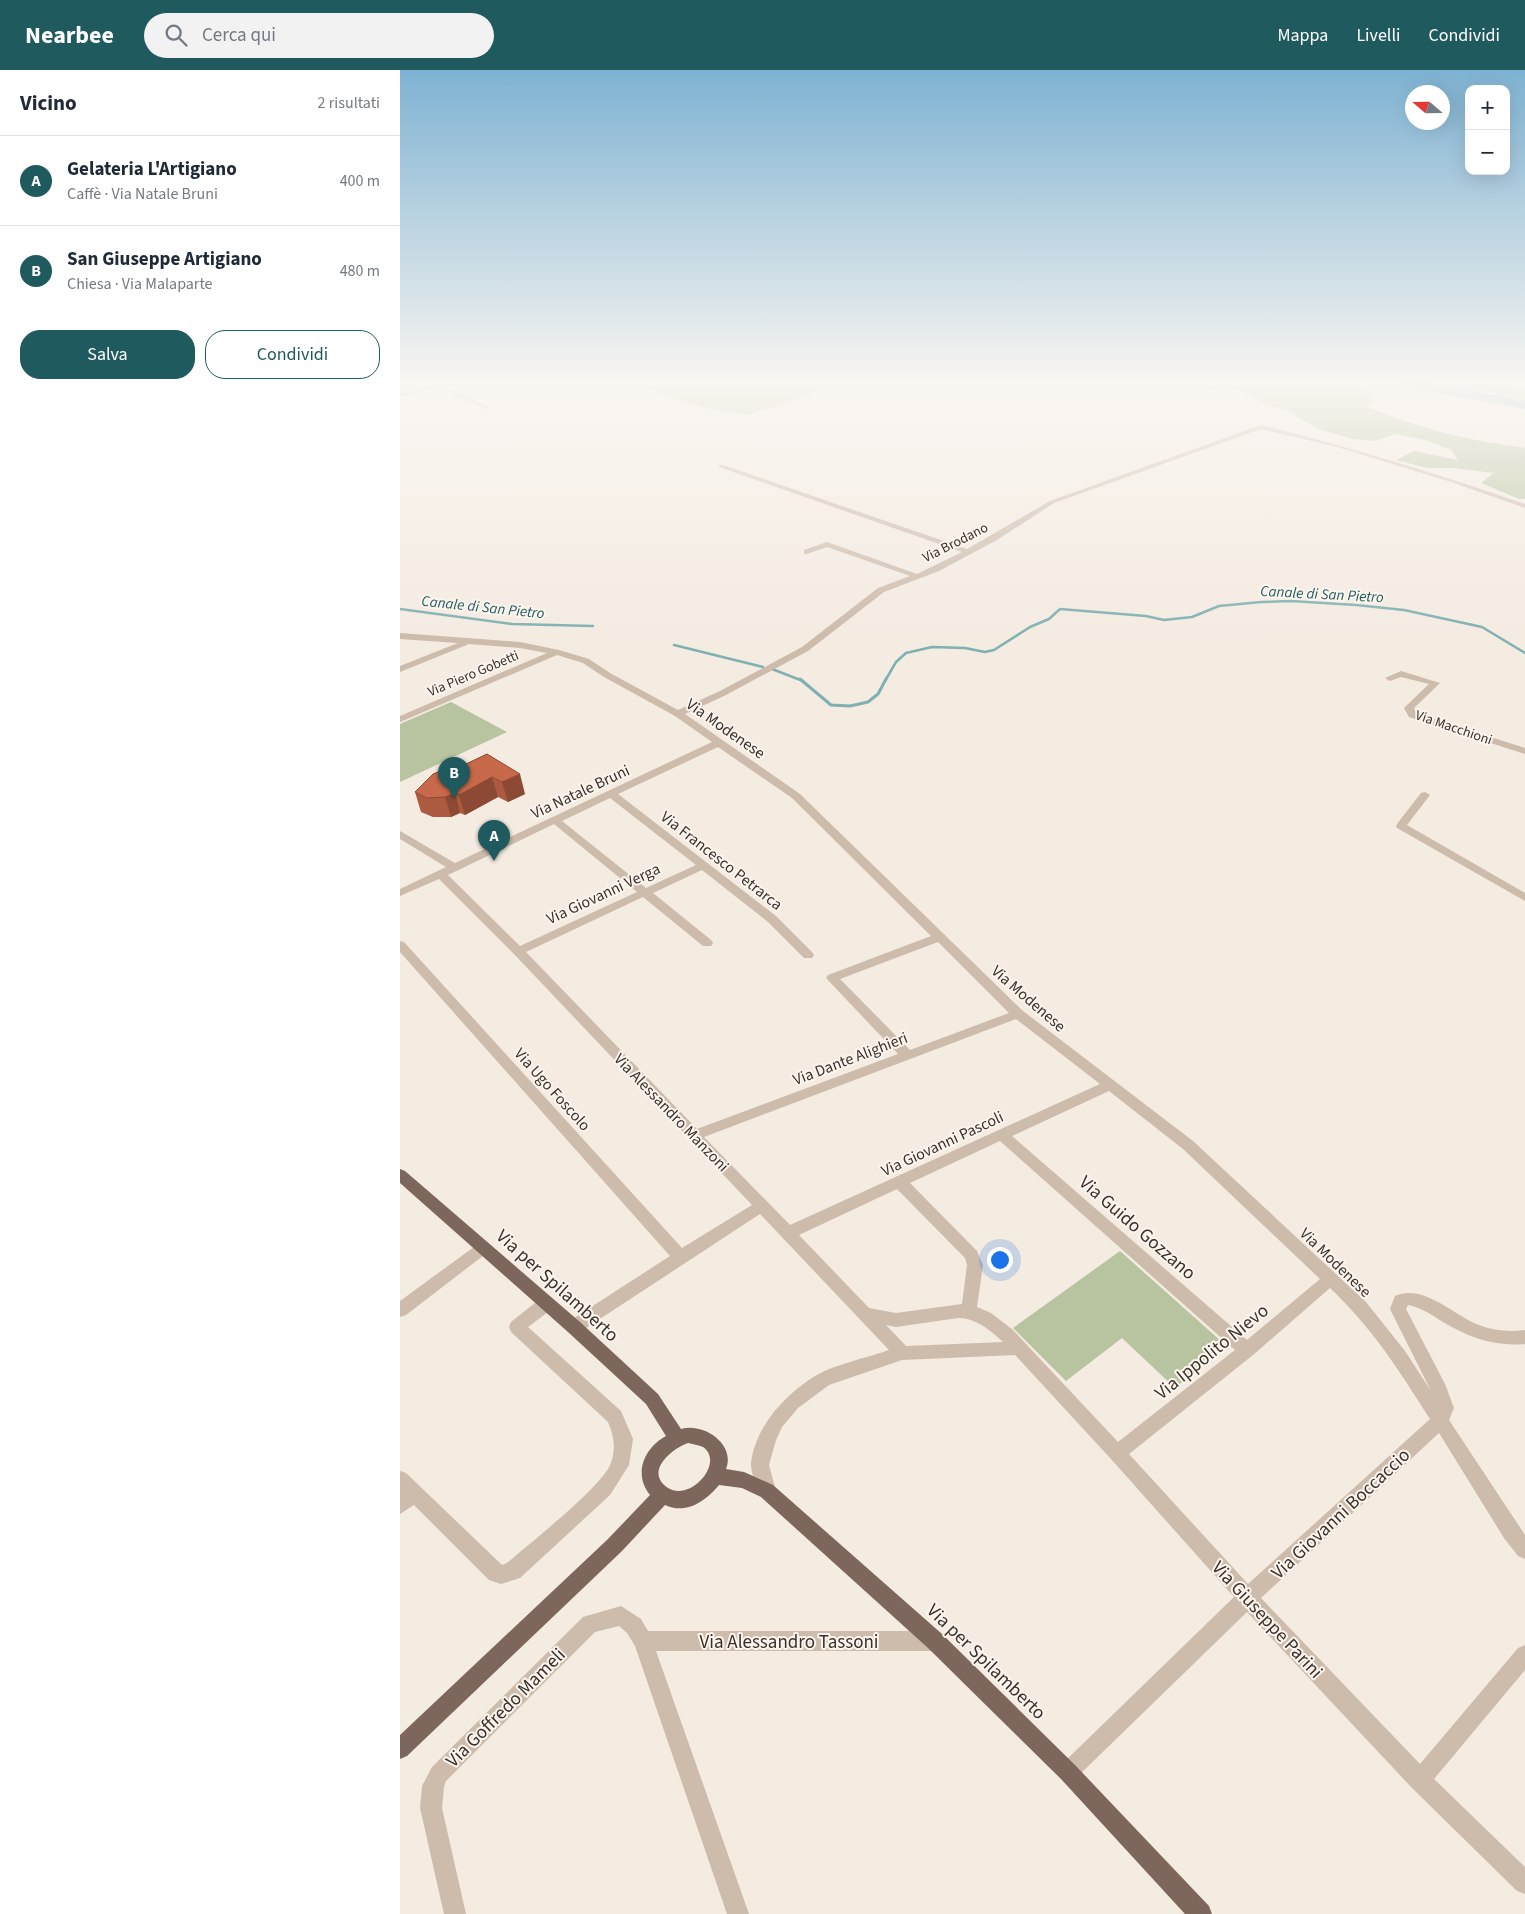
<!DOCTYPE html>
<html lang="it">
<meta charset="utf-8">
<style>
body{margin:0;font-family:"Source Sans 3",sans-serif;background:#f2f2f3;color:#1f2937}
.controls{position:absolute;right:15px;top:15px;display:grid;overflow:hidden;border-radius:10px;box-shadow:0 5px 20px #0002}
.controls button{width:45px;height:45px;display:grid;place-items:center;padding:0;border:0;border-bottom:1px solid #e0e1e3;background:#fff;color:#1f2937;font:25px sans-serif}
.compass{position:absolute;left:1005px;top:15px;width:45px;height:45px;border-radius:50%;background:#fff;box-shadow:0 5px 20px #0002;rotate:290deg}
.you{position:absolute;left:599px;top:1189px;width:18px;height:18px;margin:-12px;border:4px solid #fff;border-radius:50%;background:#1a73e8;box-shadow:0 0 0 8px #1a73e833}
.badge{display:grid;place-items:center;width:32px;height:32px;border-radius:50%;background:#1f5a5e;color:#fff;font-size:16px;font-weight:700}
.pin{position:absolute;translate:-50% -41px;filter:drop-shadow(0 1px 2px #0008)}
.pin::after{content:'';position:absolute;top:26px;width:18px;height:15px;background:inherit;clip-path:polygon(0 0,100% 0,50% 100%)}
.list{margin:0;padding:0;list-style:none}
h2{display:flex;justify-content:space-between;align-items:center;height:65px;margin:0;padding:0 20px;font-size:21px}
h2 small{font-size:16px;font-weight:400;color:#747a83}
.list li{display:grid;grid-template-columns:32px 1fr auto;gap:15px;align-items:center;box-sizing:border-box;height:90px;padding:0 20px;border-top:1px solid #e0e1e3}
.list b{display:block;font-size:19px;white-space:nowrap}
.list p{margin:0;font-size:16px;white-space:nowrap;color:#747a83}
.list em{font-size:16px;font-style:normal;color:#747a83}
.actions{display:flex;gap:10px;padding:15px 20px}
.actions a{flex:1;padding:11px 0;border:1px solid #1f5a5e;border-radius:20px;text-align:center;font-size:18px;color:#1f5a5e}
.actions .main{background:#1f5a5e;color:#fff}
.icon{flex:none;width:28px;height:28px;fill:none;stroke:currentColor;stroke-width:2;stroke-linecap:round;stroke-linejoin:round}
.map{position:relative;flex:none;width:1125px;height:1844px;overflow:hidden}
header{display:flex;align-items:center;gap:30px;box-sizing:border-box;height:70px;padding:0 25px;background:#1f5a5e;color:#fff}
header strong{font-size:24px}
nav{display:flex;gap:28px;margin-inline-start:auto;font-size:18px}
.search{width:350px;height:45px;background:#f2f2f3;display:flex;align-items:center;gap:12px;box-sizing:border-box;padding:0 18px;border-radius:28px;color:#747a83;font-size:19px}
main{display:flex}
aside{flex:1;background:#fff}
.map>svg:first-child{display:block}
</style>
<header>
<strong>Nearbee</strong>
<div class="search"><svg class="icon" aria-label="search" viewBox="0 0 24 24"><circle cx="10" cy="10" r="6"/><path d="M15 15l6 6"/></svg>Cerca qui</div>
<nav><a>Mappa</a><a>Livelli</a><a>Condividi</a></nav>
</header>
<main>
<aside>
<h2>Vicino<small>2 risultati</small></h2>
<ul class="list">
<li><span class="badge">A</span><div><b>Gelateria L'Artigiano</b><p>Caffè · Via Natale Bruni</p></div><em>400 m</em></li>
<li><span class="badge">B</span><div><b>San Giuseppe Artigiano</b><p>Chiesa · Via Malaparte</p></div><em>480 m</em></li>
</ul>
<div class="actions"><a class="main">Salva</a><a>Condividi</a></div>
</aside>
<div class="map">
<svg width="1125" height="1844" viewBox="0 0 1125 1844">
<rect width="100%" height="100%" fill="#f4ebe1"/>
<!-- green -->
<path fill="#b8c4a0" d="M 234,310 L 397,310 L 429,318 L 348,345 L 306,338 L 281,332 L 228,312 Z
M 754,310 L 931,310 L 952,314 L 971,321 L 973,334 L 964,335 C 1015,358 1070,371 1125,378 L 1125,429 L 1119,429 L 1081,413 L 1094,403 L 1053,398 L 1027,398 L 996,390 L 1014,381 L 1058,390 L 1051,380 L 1026,370 L 996,364 L 975,371 L 954,369 L 921,360 L 895,346 L 896,344 L 865,334 L 844,323 L 821,316 L 822,321 L 804,318 L 807,312 C 789,312 771,318 754,310 Z
M 1038,310 L 1088,310 L 1102,315 L 1125,319 L 1125,330 L 1080,321 Z
M 51,632 L 107,662 L 0,712 L 0,654 Z
M 720,1181 L 822,1272 L 821,1280 L 775,1318 L 722,1268 L 666,1311 L 613,1258 Z"/>
<!-- water -->
<path fill="#7fb0b2" d="M 986,310 L 1020,310 L 1125,331 L 1125,339 L 1016,319 Z"/>
<g fill="none" stroke-linecap="round" stroke-linejoin="round">
<!-- stream-far1 -->
<path stroke="#7fb0b2" stroke-width="2.5" d="M 0,539 L 112,554 L 193,556
M 274,575 L 363,597
M 372,599 L 403,611
M 485,611 L 496,592 L 506,583 L 532,577 L 565,578 L 585,582 L 594,580 L 630,557 L 649,549 L 660,539 L 746,546 L 764,550 L 792,547 L 819,536 L 861,532 L 891,531 L 956,535 L 1004,540 L 1082,557 L 1125,583"/>
<!-- stream -->
<path stroke="#7fb0b2" stroke-width="3" d="M 400,609 L 431,635 L 450,636 L 468,632 L 478,624 L 486,609"/>
<!-- minor -->
<path fill="#cdbbac" fill-rule="evenodd" d="M 61,310 L 71,310 L 46,317 L 89,337 L 89,339 L 85,339 L 40,318 L 0,327 L 0,323 Z
M 283,310 L 292,310 L 296,312 L 293,314 Z
M 861,355 C 951,377 1038,404 1125,434 L 1125,438 L 1051,412 L 937,377 L 861,359 L 654,433 L 597,470 L 539,501 L 484,522 L 408,581 L 326,625 L 285,644 L 400,724 L 623,941 L 793,1071 L 966,1232 L 1005,1281 L 1031,1321 L 990,1239 L 995,1226 C 1024,1213 1054,1246 1079,1255 C 1094,1261 1109,1262 1125,1260 L 1125,1274 C 1095,1277 1068,1267 1043,1252 C 1033,1246 1021,1237 1008,1235 L 1006,1239 L 1045,1314 L 1054,1338 L 1049,1350 L 1125,1465 L 1125,1489 L 1118,1486 L 1104,1468 L 1039,1363 L 861,1528 L 1020,1694 L 1118,1578 L 1125,1575 L 1125,1600 L 1034,1709 L 1125,1797 L 1125,1824 L 1117,1821 L 1012,1718 L 847,1542 L 675,1709 L 668,1713 L 661,1709 L 657,1702 L 661,1695 L 834,1527 L 711,1389 L 615,1285 L 502,1290 L 429,1315 L 398,1338 L 382,1357 L 376,1370 L 369,1395 L 376,1421 L 373,1427 L 367,1430 L 361,1427 C 357,1418 351,1404 351,1394 C 354,1358 387,1322 417,1305 C 434,1295 469,1287 489,1280 L 360,1144 L 180,1262 L 174,1264 L 168,1262 L 166,1257 L 168,1252 L 270,1186 L 0,882 L 0,871 L 4,872 L 282,1178 L 352,1135 L 114,884 L 39,809 L 0,826 L 0,819 L 46,797 L 0,769 L 0,761 L 55,793 L 312,672 L 275,646 L 204,607 L 183,593 L 157,585 L 0,652 L 0,646 L 147,583 L 120,578 L 69,574 L 0,602 L 0,596 L 58,573 L 0,569 L 0,563 L 120,572 L 159,580 L 189,589 L 210,603 L 278,640 L 320,621 L 402,577 L 478,518 L 510,506 L 427,477 L 407,484 L 404,484 L 404,480 L 427,472 L 517,504 L 562,482 L 319,397 L 319,395 L 323,395 L 567,479 L 650,431 ZM 318,677 L 392,728 L 531,866 L 428,905 L 426,908 L 498,984 L 297,1059 L 126,882 L 243,827 L 303,876 L 311,876 L 313,873 L 311,870 L 253,823 L 302,800 L 368,852 L 404,888 L 412,888 L 414,885 L 412,882 L 376,846 L 218,724 ZM 210,728 L 296,795 L 246,818 L 162,751 ZM 154,754 L 237,822 L 120,876 L 48,805 ZM 538,872 L 609,943 L 510,980 L 440,909 ZM 616,949 L 700,1014 L 390,1155 L 304,1067 ZM 709,1021 L 783,1079 L 920,1209 L 847,1270 L 612,1066 ZM 600,1071 L 835,1280 L 718,1372 L 613,1260 L 591,1243 L 577,1237 L 583,1195 L 577,1181 L 510,1113 ZM 497,1119 L 565,1188 L 567,1195 L 562,1234 L 496,1243 L 469,1238 L 399,1165 ZM 930,1218 C 974,1260 998,1299 1030,1349 L 848,1514 L 729,1384 L 853,1285 ZM 558,1248 C 576,1248 590,1260 603,1272 L 506,1276 L 486,1255 L 496,1257 Z
M 1001,601 L 1040,613 L 1014,638 L 1016,643 L 1125,678 L 1125,684 L 1009,647 L 1004,638 L 1029,614 L 1001,607 L 990,611 L 985,608 Z
M 1025,722 L 1030,725 L 1007,755 L 1125,823 L 1125,831 L 997,758 L 996,756 L 997,754 L 1021,723 Z
M 83,1172 L 88,1174 L 91,1178 L 88,1182 L 6,1245 L 0,1247 L 0,1231 L 78,1174 Z
M 146,1227 L 152,1229 L 154,1234 L 152,1239 L 128,1257 L 221,1341 L 233,1369 L 229,1395 L 210,1425 L 120,1508 L 101,1514 L 89,1510 L 14,1435 L 0,1444 L 0,1401 L 6,1403 L 102,1495 L 107,1493 C 128,1475 204,1415 211,1393 C 216,1378 214,1366 208,1352 L 111,1262 L 109,1257 L 111,1252 L 140,1229 Z
M 221,1536 L 241,1549 L 248,1561 L 535,1561 L 542,1564 L 545,1571 L 542,1578 L 535,1581 L 256,1581 L 349,1844 L 327,1844 L 235,1576 L 227,1563 L 219,1556 L 195,1562 L 46,1711 L 44,1717 L 42,1738 L 66,1844 L 44,1844 L 20,1738 L 22,1716 L 32,1697 L 183,1547 Z"/>
<!-- major -->
<path fill="#7d675c" fill-rule="evenodd" d="M 0,1099 L 5,1101 L 180,1252 L 258,1324 L 281,1359 C 303,1352 336,1374 326,1399 L 344,1402 L 373,1415 L 542,1564 L 675,1695 L 809,1836 L 812,1844 L 785,1844 L 661,1709 L 528,1578 L 361,1427 L 342,1418 L 319,1415 C 306,1431 286,1445 265,1435 L 222,1481 L 7,1686 L 0,1689 L 0,1665 L 208,1469 L 250,1425 C 233,1404 244,1378 266,1366 L 246,1334 L 168,1262 L 0,1113 ZM 288,1373 C 292,1374 299,1375 303,1377 C 325,1392 291,1432 268,1418 C 244,1402 271,1379 288,1373 Z"/>
</g>
<!-- wall -->
<path fill="#ac5a40" d="M 87,684 L 125,724 L 108,732 L 98,727 L 65,745 L 60,743 L 51,747 L 33,747 L 21,742 L 15,722 L 43,705 Z"/>
<!-- shaded-wall -->
<path fill="#8c4a34" d="M 120,704 L 125,724 L 108,732 L 102,712 Z
M 92,707 L 98,727 L 65,745 L 59,725 Z
M 55,723 L 60,743 L 51,747 L 45,727 Z"/>
<!-- building -->
<path fill="#c8694b" stroke="#8c4a34" d="M 87,684 L 120,704 L 102,712 L 92,707 L 59,725 L 55,723 L 45,727 L 27,728 L 15,722 L 33,704 L 38,702 L 43,705 Z"/>
<!-- sky -->
<linearGradient id="sky" x2="0" y2="1"><stop stop-color="#7eb2d2"/><stop offset="0.55" stop-color="#faf6f2"/><stop offset="1" stop-color="#faf6f2" stop-opacity="0"/></linearGradient>
<rect width="1125" height="568" fill="url(#sky)"/>
<g text-anchor="middle" stroke-width="4" stroke-linejoin="round" paint-order="stroke">
<!-- far-street labels -->
<g font-size="14" fill="#3b302b" stroke="#fbf5ee">
<text transform="translate(555 472) rotate(-27)" y="5">Via Brodano</text>
<text transform="translate(73 603) rotate(-23)" y="5">Via Piero Gobetti</text>
<text transform="translate(1054 657) rotate(19)" y="5">Via Macchioni</text>
</g>
<!-- far-water labels -->
<g font-size="15" font-style="italic" fill="#1f5a5e" stroke="#fbf5ee">
<text transform="translate(922 524) rotate(3)" y="5">Canale di San Pietro</text>
<text transform="translate(83 537) rotate(6)" y="5">Canale di San Pietro</text>
</g>
<!-- street labels -->
<g font-size="16" fill="#3b302b" stroke="#fbf5ee">
<text transform="translate(326 658) rotate(35)" y="6">Via Modenese</text>
<text transform="translate(180 721) rotate(-25)" y="6">Via Natale Bruni</text>
<text transform="translate(322 790) rotate(38)" y="6">Via Francesco Petrarca</text>
<text transform="translate(203 823) rotate(-25)" y="6">Via Giovanni Verga</text>
<text transform="translate(629 928) rotate(41)" y="6">Via Modenese</text>
<text transform="translate(450 988) rotate(-21)" y="6">Via Dante Alighieri</text>
<text transform="translate(153 1019) rotate(48)" y="6">Via Ugo Foscolo</text>
<text transform="translate(272 1042) rotate(46)" y="6">Via Alessandro Manzoni</text>
<text transform="translate(542 1073) rotate(-25)" y="6">Via Giovanni Pascoli</text>
<text transform="translate(936 1192) rotate(44)" y="6">Via Modenese</text>
</g>
<!-- near-street labels -->
<g font-size="19" fill="#3b302b" stroke="#fbf5ee">
<text transform="translate(738 1157) rotate(41)" y="7">Via Guido Gozzano</text>
<text transform="translate(158 1215) rotate(42)" y="7">Via per Spilamberto</text>
<text transform="translate(811 1281) rotate(-39)" y="7">Via Ippolito Nievo</text>
<text transform="translate(940 1443) rotate(-43)" y="7">Via Giovanni Boccaccio</text>
<text transform="translate(868 1549) rotate(47)" y="7">Via Giuseppe Parini</text>
<text x="389" y="1578">Via Alessandro Tassoni</text>
<text transform="translate(587 1591) rotate(44)" y="7">Via per Spilamberto</text>
<text transform="translate(105 1637) rotate(-45)" y="7">Via Goffredo Mameli</text>
</g>
</g>
</svg>
<div class="controls">
<button>+</button>
<button>−</button>
</div>
<svg class="compass" viewBox="-18 -18 36 36"><path d="M0-13l5 13h-10z" fill="#e53935"/><path d="M0 13l5-13h-10z" fill="#747a83"/></svg>
<div class="you"></div>
<div class="pin badge" style="left:94px;top:791px">A</div>
<div class="pin badge" style="left:54px;top:728px">B</div>
</div>
</main>
